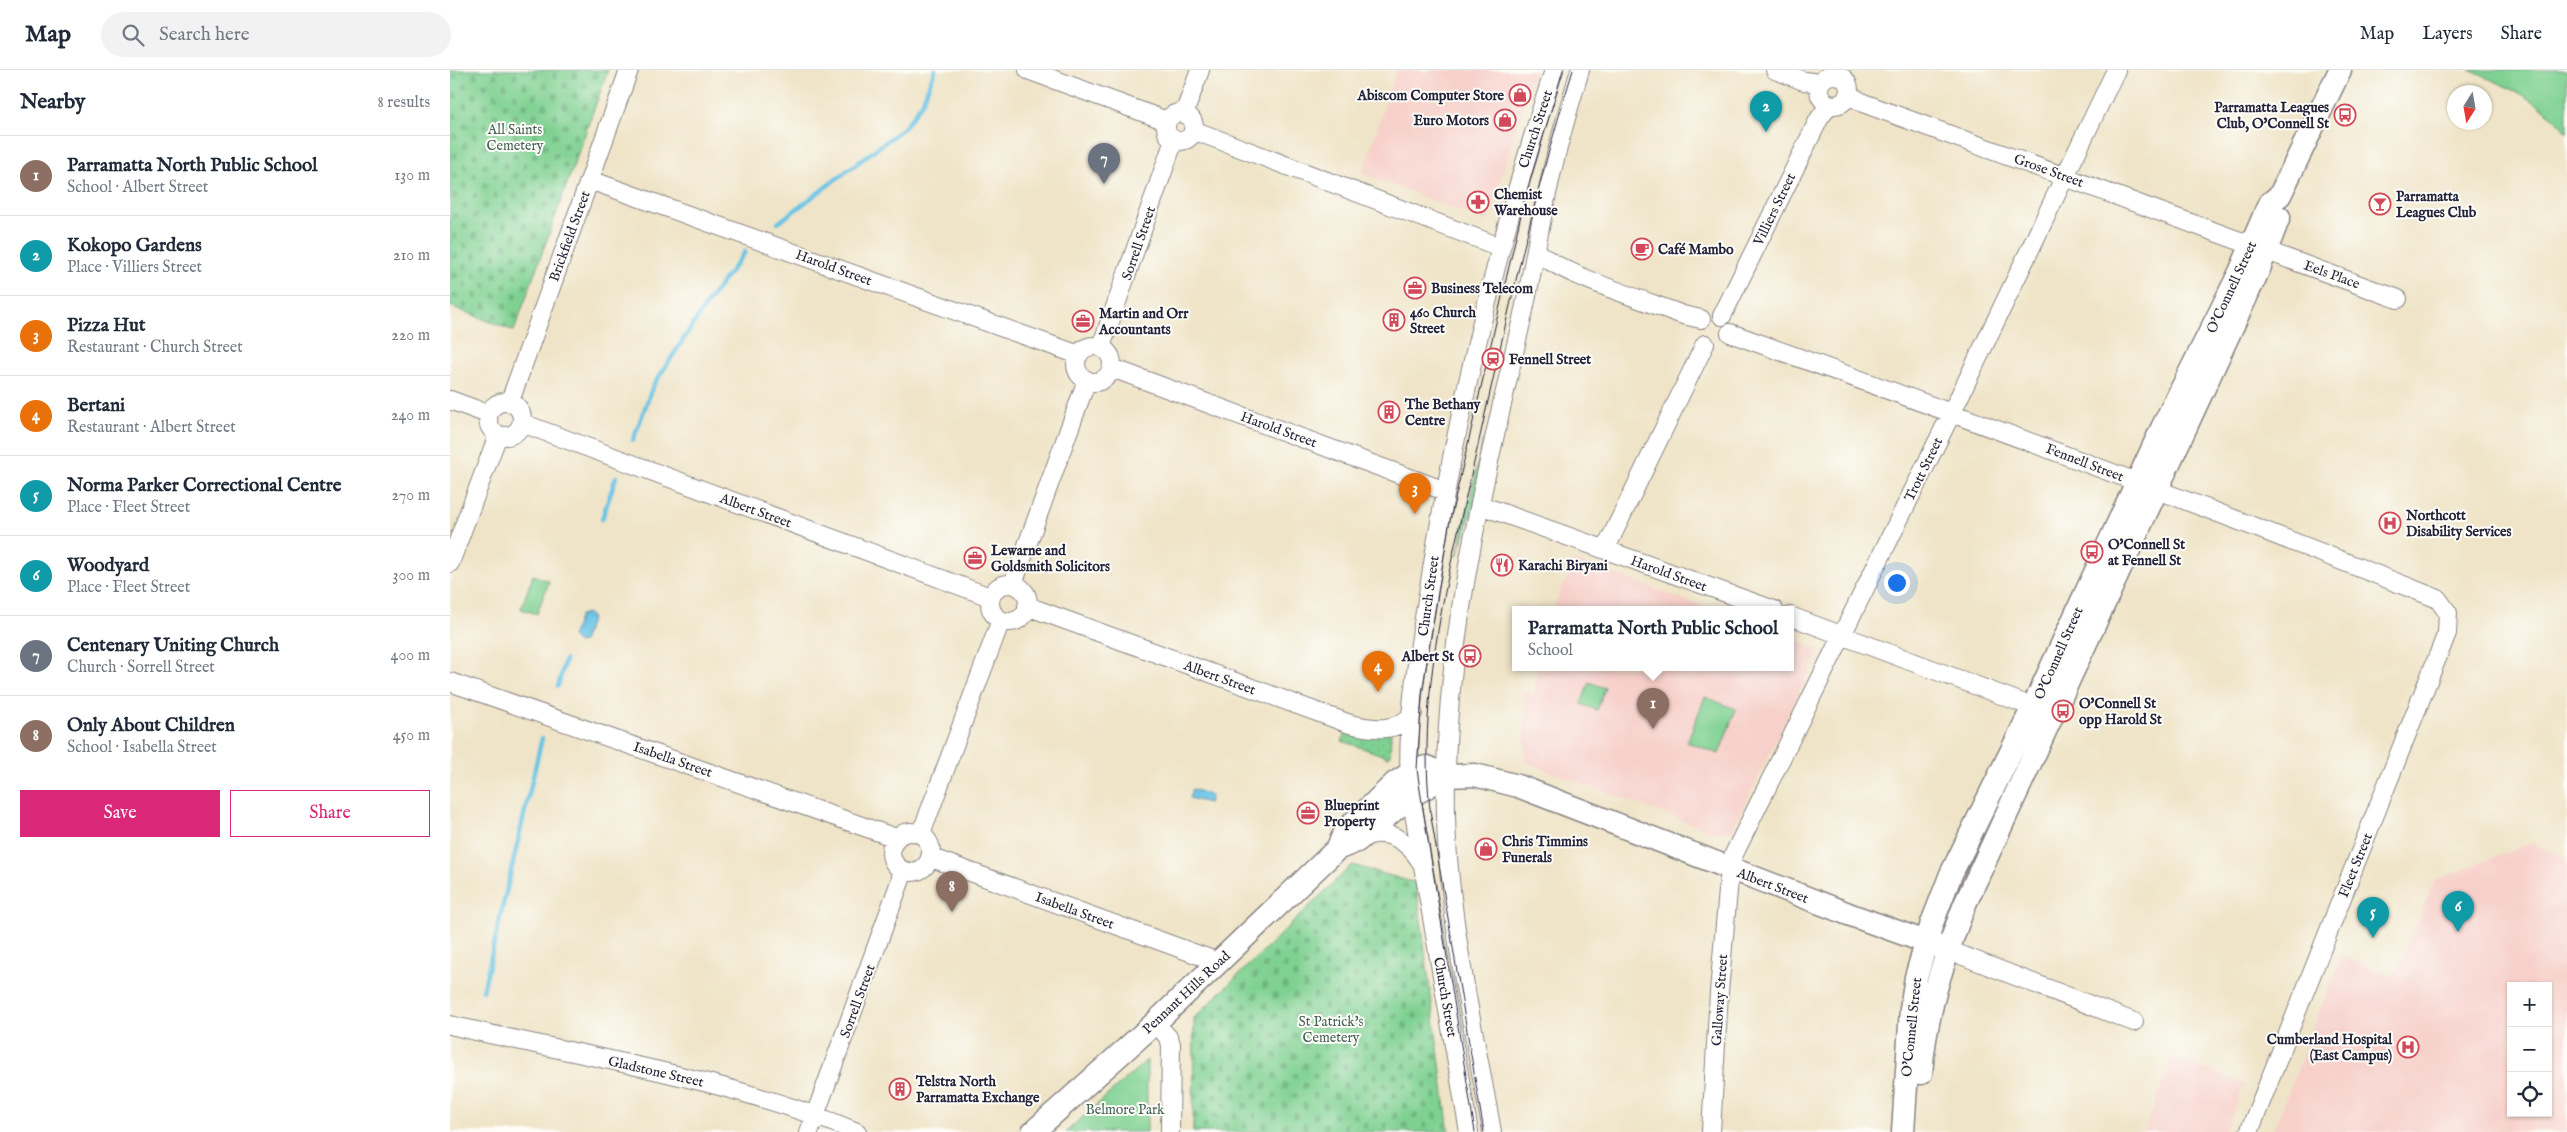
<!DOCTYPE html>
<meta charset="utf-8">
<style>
body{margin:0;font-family:"IM FELL English",serif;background:#f2f2f3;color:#1f2937}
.controls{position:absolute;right:15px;bottom:15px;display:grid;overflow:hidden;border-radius:0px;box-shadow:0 1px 4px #0004}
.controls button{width:45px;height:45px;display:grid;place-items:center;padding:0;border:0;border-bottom:1px solid #e0e1e3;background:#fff;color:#1f2937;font:25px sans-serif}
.compass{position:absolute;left:1997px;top:15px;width:45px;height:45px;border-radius:50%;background:#fff;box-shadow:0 1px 4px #0004;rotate:191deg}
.you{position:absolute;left:1446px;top:512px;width:18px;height:18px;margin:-12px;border:4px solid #fff;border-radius:50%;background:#1a73e8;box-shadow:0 0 0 8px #1a73e833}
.badge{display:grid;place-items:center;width:32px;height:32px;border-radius:50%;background:#db2777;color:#fff;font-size:16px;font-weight:700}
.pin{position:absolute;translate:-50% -41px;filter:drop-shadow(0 1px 2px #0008)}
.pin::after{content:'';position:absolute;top:26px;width:18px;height:15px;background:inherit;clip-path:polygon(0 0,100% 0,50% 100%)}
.popup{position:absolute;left:1062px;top:536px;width:282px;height:65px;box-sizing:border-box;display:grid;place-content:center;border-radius:0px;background:#fff;filter:drop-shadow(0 1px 4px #0005);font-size:16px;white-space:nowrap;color:#747a83}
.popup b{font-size:19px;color:#1f2937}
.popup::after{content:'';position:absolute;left:50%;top:100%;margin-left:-10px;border:10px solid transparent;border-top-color:#fff}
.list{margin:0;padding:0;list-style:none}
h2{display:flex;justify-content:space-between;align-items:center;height:65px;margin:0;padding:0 20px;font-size:21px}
h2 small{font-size:16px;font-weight:400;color:#747a83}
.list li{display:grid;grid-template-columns:32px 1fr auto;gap:15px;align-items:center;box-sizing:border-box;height:80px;padding:0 20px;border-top:1px solid #e0e1e3}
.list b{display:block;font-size:19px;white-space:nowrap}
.list p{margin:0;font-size:16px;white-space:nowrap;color:#747a83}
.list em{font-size:16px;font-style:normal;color:#747a83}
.actions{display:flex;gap:10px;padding:15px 20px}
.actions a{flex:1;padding:11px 0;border:1px solid #db2777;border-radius:0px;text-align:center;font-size:18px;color:#db2777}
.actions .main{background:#db2777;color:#fff}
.icon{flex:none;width:28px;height:28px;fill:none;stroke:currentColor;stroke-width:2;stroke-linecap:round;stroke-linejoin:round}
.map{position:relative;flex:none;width:2117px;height:1062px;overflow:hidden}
header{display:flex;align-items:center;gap:30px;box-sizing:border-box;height:70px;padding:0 25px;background:#fff;border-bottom:1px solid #e0e1e3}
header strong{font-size:24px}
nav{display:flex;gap:28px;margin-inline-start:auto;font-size:18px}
.search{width:350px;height:45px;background:#f2f2f3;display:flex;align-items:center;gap:12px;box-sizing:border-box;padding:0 18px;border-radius:28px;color:#747a83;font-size:19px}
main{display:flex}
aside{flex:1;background:#fff}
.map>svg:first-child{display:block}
</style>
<header>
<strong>Map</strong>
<div class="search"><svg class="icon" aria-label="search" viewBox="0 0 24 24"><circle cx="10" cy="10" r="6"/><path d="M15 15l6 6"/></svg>Search here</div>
<nav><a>Map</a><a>Layers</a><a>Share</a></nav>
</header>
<main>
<aside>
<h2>Nearby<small>8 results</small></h2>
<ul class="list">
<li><span class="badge" style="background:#8d6e63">1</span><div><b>Parramatta North Public School</b><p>School · Albert Street</p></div><em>130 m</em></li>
<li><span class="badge" style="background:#0f9aa8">2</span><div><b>Kokopo Gardens</b><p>Place · Villiers Street</p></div><em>210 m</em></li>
<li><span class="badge" style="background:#e8710a">3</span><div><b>Pizza Hut</b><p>Restaurant · Church Street</p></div><em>220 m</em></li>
<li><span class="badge" style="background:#e8710a">4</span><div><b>Bertani</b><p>Restaurant · Albert Street</p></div><em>240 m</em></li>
<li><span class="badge" style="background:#0f9aa8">5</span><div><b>Norma Parker Correctional Centre</b><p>Place · Fleet Street</p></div><em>270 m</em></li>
<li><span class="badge" style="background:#0f9aa8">6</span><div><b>Woodyard</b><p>Place · Fleet Street</p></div><em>300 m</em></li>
<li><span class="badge" style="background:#6b7280">7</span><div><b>Centenary Uniting Church</b><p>Church · Sorrell Street</p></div><em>400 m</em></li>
<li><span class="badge" style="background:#8d6e63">8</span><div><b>Only About Children</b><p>School · Isabella Street</p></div><em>450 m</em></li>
</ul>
<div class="actions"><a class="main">Save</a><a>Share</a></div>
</aside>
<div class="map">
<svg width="2117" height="1062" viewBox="0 0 2117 1062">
<defs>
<pattern id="grass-dots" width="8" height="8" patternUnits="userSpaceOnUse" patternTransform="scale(1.25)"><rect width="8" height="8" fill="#7fd192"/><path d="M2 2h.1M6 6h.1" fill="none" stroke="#6db37f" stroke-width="1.8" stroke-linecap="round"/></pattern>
<pattern id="cemetery-stones" width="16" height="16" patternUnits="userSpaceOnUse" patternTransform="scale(1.25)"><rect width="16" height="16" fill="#7fd192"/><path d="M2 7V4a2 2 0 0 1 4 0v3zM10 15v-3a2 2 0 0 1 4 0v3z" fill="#6db37f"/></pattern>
<pattern id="water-ripples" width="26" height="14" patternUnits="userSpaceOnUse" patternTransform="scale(1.25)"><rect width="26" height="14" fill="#66c3e4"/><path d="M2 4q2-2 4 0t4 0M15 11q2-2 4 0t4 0" fill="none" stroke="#58a7c4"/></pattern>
</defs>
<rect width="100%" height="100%" fill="#fdfcf7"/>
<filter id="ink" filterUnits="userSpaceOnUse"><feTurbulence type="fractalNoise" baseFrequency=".02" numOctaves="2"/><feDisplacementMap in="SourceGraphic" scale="10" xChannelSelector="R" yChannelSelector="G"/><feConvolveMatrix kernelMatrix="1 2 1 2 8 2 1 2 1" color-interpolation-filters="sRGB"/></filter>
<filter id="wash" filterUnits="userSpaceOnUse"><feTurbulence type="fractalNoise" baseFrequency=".0096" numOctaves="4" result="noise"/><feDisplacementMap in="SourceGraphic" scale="20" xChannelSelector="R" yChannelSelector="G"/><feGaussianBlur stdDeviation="1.12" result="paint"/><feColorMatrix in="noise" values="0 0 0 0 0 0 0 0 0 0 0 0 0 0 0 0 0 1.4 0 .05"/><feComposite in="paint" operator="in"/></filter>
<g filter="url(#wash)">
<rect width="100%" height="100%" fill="#efe4c7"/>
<!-- built -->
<path fill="#f7d0ca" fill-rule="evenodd" d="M 946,0 L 968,0 L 978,4 L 980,0 L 1085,0 L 1037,152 L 913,103 Z
M 1125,490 L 1263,540 L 1102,540 Z
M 1341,569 L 1370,580 L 1283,759 L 1269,764 L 1075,692 L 1075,622 L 1084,625 L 1088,598 L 1340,598 Z
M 2082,773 L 2117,789 L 2117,1062 L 1823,1062 L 1891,887 L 1944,906 L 1985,810 ZM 2061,916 L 2098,916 L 2098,1043 L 2061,1043 Z
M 1723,987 L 1794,1014 L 1775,1062 L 1694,1062 Z"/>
<!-- grass -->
<path fill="url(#grass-dots)" stroke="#507a66" d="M 1033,370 L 1040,372 L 1023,439 L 1007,486 Z
M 897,660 L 941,663 L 940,685 L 938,687 L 892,671 Z"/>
<!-- cemetery -->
<path fill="url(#cemetery-stones)" stroke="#507a66" d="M 0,0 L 158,0 L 64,261 L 0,236 Z
M 902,795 L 966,813 L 999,1062 L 743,1062 L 744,948 Z"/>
<!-- park -->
<path fill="#7fd192" stroke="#507a66" d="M 2019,0 L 2117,0 L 2117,63 C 2089,27 2059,18 2019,0 Z
M 83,505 L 99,511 L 87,544 L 71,539 Z
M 1139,612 L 1155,618 L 1147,640 L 1131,634 Z
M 1255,627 L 1286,639 L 1269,684 L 1237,672 Z
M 697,990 L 697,1062 L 616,1062 Z"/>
<!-- water -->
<path fill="url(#water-ripples)" stroke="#447290" d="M 137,543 L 142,548 L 133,572 L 128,573 L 122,567 L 130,545 Z
M 742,719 L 761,725 L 759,733 L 739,728 Z"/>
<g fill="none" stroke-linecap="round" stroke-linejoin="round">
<!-- stream -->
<path stroke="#66c3e4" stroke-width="4.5" d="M 328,153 L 455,57 L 472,33 L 485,0
M 183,370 L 203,316 L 259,230 L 295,182
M 152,449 L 166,407
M 108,616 L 115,590
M 33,921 L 92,668"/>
</g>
</g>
<g filter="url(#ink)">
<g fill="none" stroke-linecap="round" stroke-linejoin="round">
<!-- minor casing -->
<g stroke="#888381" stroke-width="20">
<path id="minor" d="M 578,0 L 717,51
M 1325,0 L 1354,11 L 1371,13
M1369 20a15 15 0 1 1 30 0a15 15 0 1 1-30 0Z
M 1398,24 L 1413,33 L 1948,229
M716 57a14 14 0 1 1 28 0a14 14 0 1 1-28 0Z
M 734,44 L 750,0
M 743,60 L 1050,177
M 140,110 L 629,285
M 1087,180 C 1102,202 1203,233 1233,245 L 1251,249
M 1272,246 L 1369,49 L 1380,34
M 1280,263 C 1518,348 1754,435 1988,529 L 1998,543 L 1997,563 L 1799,1062
M626 294a18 18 0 1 1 36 0a18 18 0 1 1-36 0Z
M 651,277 L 724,70
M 662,298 L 995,421
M 0,330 L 38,344
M 60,331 L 179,0
M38 349a17 17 0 1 1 34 0a17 17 0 1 1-34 0Z
M 72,353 L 540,527
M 1030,435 L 1324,540
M 1155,480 L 1255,274
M 0,493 L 48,365
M540 533a19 19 0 1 1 38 0a19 19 0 1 1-38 0Z
M 563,514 L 637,310
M 577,536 L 900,654 C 921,659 948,664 963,643
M 1340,546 L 1583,637
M 0,612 L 446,768
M441 782a20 20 0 1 1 40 0a20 20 0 1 1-40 0Z
M 471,764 L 551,550
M 910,769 C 936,755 958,771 971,792
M 482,788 L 768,892
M 1498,880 L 1684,952
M 705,953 L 718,967 L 721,974 L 720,1062
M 0,955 C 136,987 278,1008 407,1062
M 359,1062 L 451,809 L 451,800
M 1019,1062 L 961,726 C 954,661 969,577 980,512 C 1007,338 1049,168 1104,0
M 1042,1062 C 1024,959 998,850 996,745 C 992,578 1033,415 1071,253 C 1082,208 1088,161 1099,115 C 1107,76 1119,38 1130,0
M 1261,1062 L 1269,922 L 1280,798 L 1283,786 L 1502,342 L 1666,0"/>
</g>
<!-- major casing -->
<g stroke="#888381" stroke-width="25">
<path id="major" d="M 887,779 L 907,771 L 961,726 L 996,706
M 1471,1003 C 1476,941 1493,891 1515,834 L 1809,199 L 1829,147
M 583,1062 L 705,953 L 887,779 L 896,760 L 945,713 L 967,699 L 977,697 L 996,706 L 1025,705 L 1068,716 L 1401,845 L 1498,880
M 1453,1062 L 1461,939 L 1466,907 L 1482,853 L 1501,804 L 1583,637 L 1712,358 L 1790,202 L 1819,134 L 1830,125 L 1890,0"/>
</g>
<!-- minor -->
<use href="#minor" stroke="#fff" stroke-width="18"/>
<!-- major -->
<use href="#major" stroke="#fff" stroke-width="22"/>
<!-- tram -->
<path stroke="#22223b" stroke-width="1" d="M 1025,1062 L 970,720 L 967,699 L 972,623 L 999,455 L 1074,132 L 1113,0
M 1034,1062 L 981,747 C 964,616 1005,480 1033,353 C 1060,235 1086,116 1123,0"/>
</g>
</g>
<!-- icons -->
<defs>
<g id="shop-ring" transform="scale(1.125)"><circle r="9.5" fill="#fdfcf7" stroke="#d1495b" stroke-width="1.5"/><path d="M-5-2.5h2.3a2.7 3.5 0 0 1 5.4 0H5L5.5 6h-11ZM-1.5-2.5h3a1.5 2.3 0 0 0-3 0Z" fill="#d1495b"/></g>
<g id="bus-ring" transform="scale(1.125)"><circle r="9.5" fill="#fdfcf7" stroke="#d1495b" stroke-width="1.5"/><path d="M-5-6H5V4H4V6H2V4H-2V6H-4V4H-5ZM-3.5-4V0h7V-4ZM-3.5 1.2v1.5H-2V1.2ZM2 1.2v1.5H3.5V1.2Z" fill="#d1495b"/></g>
<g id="pharmacy-ring" transform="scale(1.125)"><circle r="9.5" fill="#fdfcf7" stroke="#d1495b" stroke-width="1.5"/><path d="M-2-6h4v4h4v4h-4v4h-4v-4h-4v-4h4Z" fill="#d1495b"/></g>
<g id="bar-ring" transform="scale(1.125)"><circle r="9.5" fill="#fdfcf7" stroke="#d1495b" stroke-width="1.5"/><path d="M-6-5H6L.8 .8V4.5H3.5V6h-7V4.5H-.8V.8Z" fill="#d1495b"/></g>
<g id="cafe-ring" transform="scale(1.125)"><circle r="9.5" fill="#fdfcf7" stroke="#d1495b" stroke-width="1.5"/><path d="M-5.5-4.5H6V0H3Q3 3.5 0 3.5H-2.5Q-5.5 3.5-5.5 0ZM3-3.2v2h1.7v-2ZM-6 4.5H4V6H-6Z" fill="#d1495b"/></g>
<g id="office-ring" transform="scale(1.125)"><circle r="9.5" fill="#fdfcf7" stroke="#d1495b" stroke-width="1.5"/><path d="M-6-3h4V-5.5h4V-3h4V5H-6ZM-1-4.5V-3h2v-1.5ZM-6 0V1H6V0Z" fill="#d1495b"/></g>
<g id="building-ring" transform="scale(1.125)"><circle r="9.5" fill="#fdfcf7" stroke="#d1495b" stroke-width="1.5"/><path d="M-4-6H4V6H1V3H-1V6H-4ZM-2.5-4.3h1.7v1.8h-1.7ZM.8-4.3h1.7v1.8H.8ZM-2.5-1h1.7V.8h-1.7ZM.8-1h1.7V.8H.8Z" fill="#d1495b"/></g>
<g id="station-ring" transform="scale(1.125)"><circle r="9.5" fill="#fdfcf7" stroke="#d1495b" stroke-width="1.5"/><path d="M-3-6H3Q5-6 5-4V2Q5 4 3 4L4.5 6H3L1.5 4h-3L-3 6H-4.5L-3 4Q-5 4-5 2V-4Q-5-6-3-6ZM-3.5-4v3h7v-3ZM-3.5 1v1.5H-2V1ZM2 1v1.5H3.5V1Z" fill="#d1495b"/></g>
<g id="hospital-ring" transform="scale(1.125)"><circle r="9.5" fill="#fdfcf7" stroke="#d1495b" stroke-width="1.5"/><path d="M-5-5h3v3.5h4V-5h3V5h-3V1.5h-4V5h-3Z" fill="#d1495b"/></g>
<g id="restaurant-ring" transform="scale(1.125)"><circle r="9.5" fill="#fdfcf7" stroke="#d1495b" stroke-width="1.5"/><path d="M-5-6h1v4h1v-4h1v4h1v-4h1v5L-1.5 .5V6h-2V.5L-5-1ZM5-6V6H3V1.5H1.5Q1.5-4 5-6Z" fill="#d1495b"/></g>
</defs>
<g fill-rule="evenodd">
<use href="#shop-ring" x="1070" y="25"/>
<use href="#bus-ring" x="1895" y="45"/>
<use href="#shop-ring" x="1055" y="50"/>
<use href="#pharmacy-ring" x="1028" y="132"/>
<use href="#bar-ring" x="1930" y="134"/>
<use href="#cafe-ring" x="1192" y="179"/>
<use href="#office-ring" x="965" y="218"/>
<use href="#building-ring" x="944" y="250"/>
<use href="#office-ring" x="633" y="251"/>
<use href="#station-ring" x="1043" y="289"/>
<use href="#building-ring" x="939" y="342"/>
<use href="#hospital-ring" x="1940" y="453"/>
<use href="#bus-ring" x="1642" y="482"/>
<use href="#office-ring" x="525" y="488"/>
<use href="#restaurant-ring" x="1052" y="495"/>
<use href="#bus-ring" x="1020" y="586"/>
<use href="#bus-ring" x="1613" y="641"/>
<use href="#office-ring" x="858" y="743"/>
<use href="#shop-ring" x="1036" y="779"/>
<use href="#hospital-ring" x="1958" y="977"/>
<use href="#building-ring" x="450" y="1019"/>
</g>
<g text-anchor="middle" stroke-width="4" stroke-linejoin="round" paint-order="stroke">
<!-- poi labels -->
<g font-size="14" font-weight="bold" fill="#22223b" stroke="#fdfcf7" text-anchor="start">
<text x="1054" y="30" text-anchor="end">Abiscom Computer Store</text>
<text x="1879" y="42" text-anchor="end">Parramatta Leagues<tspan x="1879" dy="16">Club, O'Connell St</tspan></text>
<text x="1039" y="55" text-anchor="end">Euro Motors</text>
<text x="1044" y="129">Chemist<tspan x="1044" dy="16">Warehouse</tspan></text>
<text x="1946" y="131">Parramatta<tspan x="1946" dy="16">Leagues Club</tspan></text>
<text x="1208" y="184">Café Mambo</text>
<text x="981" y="223">Business Telecom</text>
<text x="960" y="247">460 Church<tspan x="960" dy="16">Street</tspan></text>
<text x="649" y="248">Martin and Orr<tspan x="649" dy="16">Accountants</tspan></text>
<text x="1059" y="294">Fennell Street</text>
<text x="955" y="339">The Bethany<tspan x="955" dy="16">Centre</tspan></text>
<text x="1956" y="450">Northcott<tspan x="1956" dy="16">Disability Services</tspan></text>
<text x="1658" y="479">O'Connell St<tspan x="1658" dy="16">at Fennell St</tspan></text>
<text x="541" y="485">Lewarne and<tspan x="541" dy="16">Goldsmith Solicitors</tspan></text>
<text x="1068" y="500">Karachi Biryani</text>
<text x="1004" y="591" text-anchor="end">Albert St</text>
<text x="1629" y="638">O'Connell St<tspan x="1629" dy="16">opp Harold St</tspan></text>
<text x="874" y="740">Blueprint<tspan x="874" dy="16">Property</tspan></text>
<text x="1052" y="776">Chris Timmins<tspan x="1052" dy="16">Funerals</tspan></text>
<text x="1942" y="974" text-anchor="end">Cumberland Hospital<tspan x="1942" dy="16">(East Campus)</tspan></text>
<text x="466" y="1016">Telstra North<tspan x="466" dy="16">Parramatta Exchange</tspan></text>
</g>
<!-- park labels -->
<g font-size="14" fill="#435f59" stroke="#fdfcf7">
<text x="65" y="64">All Saints<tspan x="65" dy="16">Cemetery</tspan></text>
<text x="881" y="956">St Patrick's<tspan x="881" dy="16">Cemetery</tspan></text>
<text x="675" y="1044">Belmore Park</text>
</g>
<!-- street labels -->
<g font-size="14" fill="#22223b" stroke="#fdfcf7">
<text transform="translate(1085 59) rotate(-72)" y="5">Church Street</text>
<text transform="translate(1599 100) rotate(20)" y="5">Grose Street</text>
<text transform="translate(1324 139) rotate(-64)" y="5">Villiers Street</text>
<text transform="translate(119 166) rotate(-70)" y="5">Brickfield Street</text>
<text transform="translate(688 173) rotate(-71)" y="5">Sorrell Street</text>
<text transform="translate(384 197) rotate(20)" y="5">Harold Street</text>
<text transform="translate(1882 204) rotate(20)" y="5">Eels Place</text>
<text transform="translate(1781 217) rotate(-65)" y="5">O'Connell Street</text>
<text transform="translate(829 359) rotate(20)" y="5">Harold Street</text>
<text transform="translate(1635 392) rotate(21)" y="5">Fennell Street</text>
<text transform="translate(1473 399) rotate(-64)" y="5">Trott Street</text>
<text transform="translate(306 440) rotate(20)" y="5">Albert Street</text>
<text transform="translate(1219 503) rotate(20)" y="5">Harold Street</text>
<text transform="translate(978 526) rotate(-82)" y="5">Church Street</text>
<text transform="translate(1608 583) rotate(-66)" y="5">O'Connell Street</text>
<text transform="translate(770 607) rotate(20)" y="5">Albert Street</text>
<text transform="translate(223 689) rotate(19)" y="5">Isabella Street</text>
<text transform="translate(1905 795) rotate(-68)" y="5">Fleet Street</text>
<text transform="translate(1323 815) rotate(21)" y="5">Albert Street</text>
<text transform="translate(625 840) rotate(20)" y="5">Isabella Street</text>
<text transform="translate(736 922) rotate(-43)" y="5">Pennant Hills Road</text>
<text transform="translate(996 927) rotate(80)" y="5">Church Street</text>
<text transform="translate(1269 930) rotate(-86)" y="5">Galloway Street</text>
<text transform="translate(407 931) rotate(-70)" y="5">Sorrell Street</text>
<text transform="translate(1461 957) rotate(-84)" y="5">O'Connell Street</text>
<text transform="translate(206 1001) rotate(13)" y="5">Gladstone Street</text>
</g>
</g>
</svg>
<div class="controls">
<button>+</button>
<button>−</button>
<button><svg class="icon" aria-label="locate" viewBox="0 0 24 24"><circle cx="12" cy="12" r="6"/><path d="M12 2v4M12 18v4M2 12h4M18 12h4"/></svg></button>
</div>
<svg class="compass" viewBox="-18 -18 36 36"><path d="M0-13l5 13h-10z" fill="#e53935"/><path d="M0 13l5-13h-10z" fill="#747a83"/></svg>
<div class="you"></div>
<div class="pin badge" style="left:1203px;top:659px;background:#8d6e63">1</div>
<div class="popup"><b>Parramatta North Public School</b>School</div>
<div class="pin badge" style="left:1316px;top:62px;background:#0f9aa8">2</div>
<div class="pin badge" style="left:965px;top:444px;background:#e8710a">3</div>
<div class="pin badge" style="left:928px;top:622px;background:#e8710a">4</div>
<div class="pin badge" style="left:1923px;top:868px;background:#0f9aa8">5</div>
<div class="pin badge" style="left:2008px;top:862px;background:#0f9aa8">6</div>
<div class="pin badge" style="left:654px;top:114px;background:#6b7280">7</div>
<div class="pin badge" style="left:502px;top:842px;background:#8d6e63">8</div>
</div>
</main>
